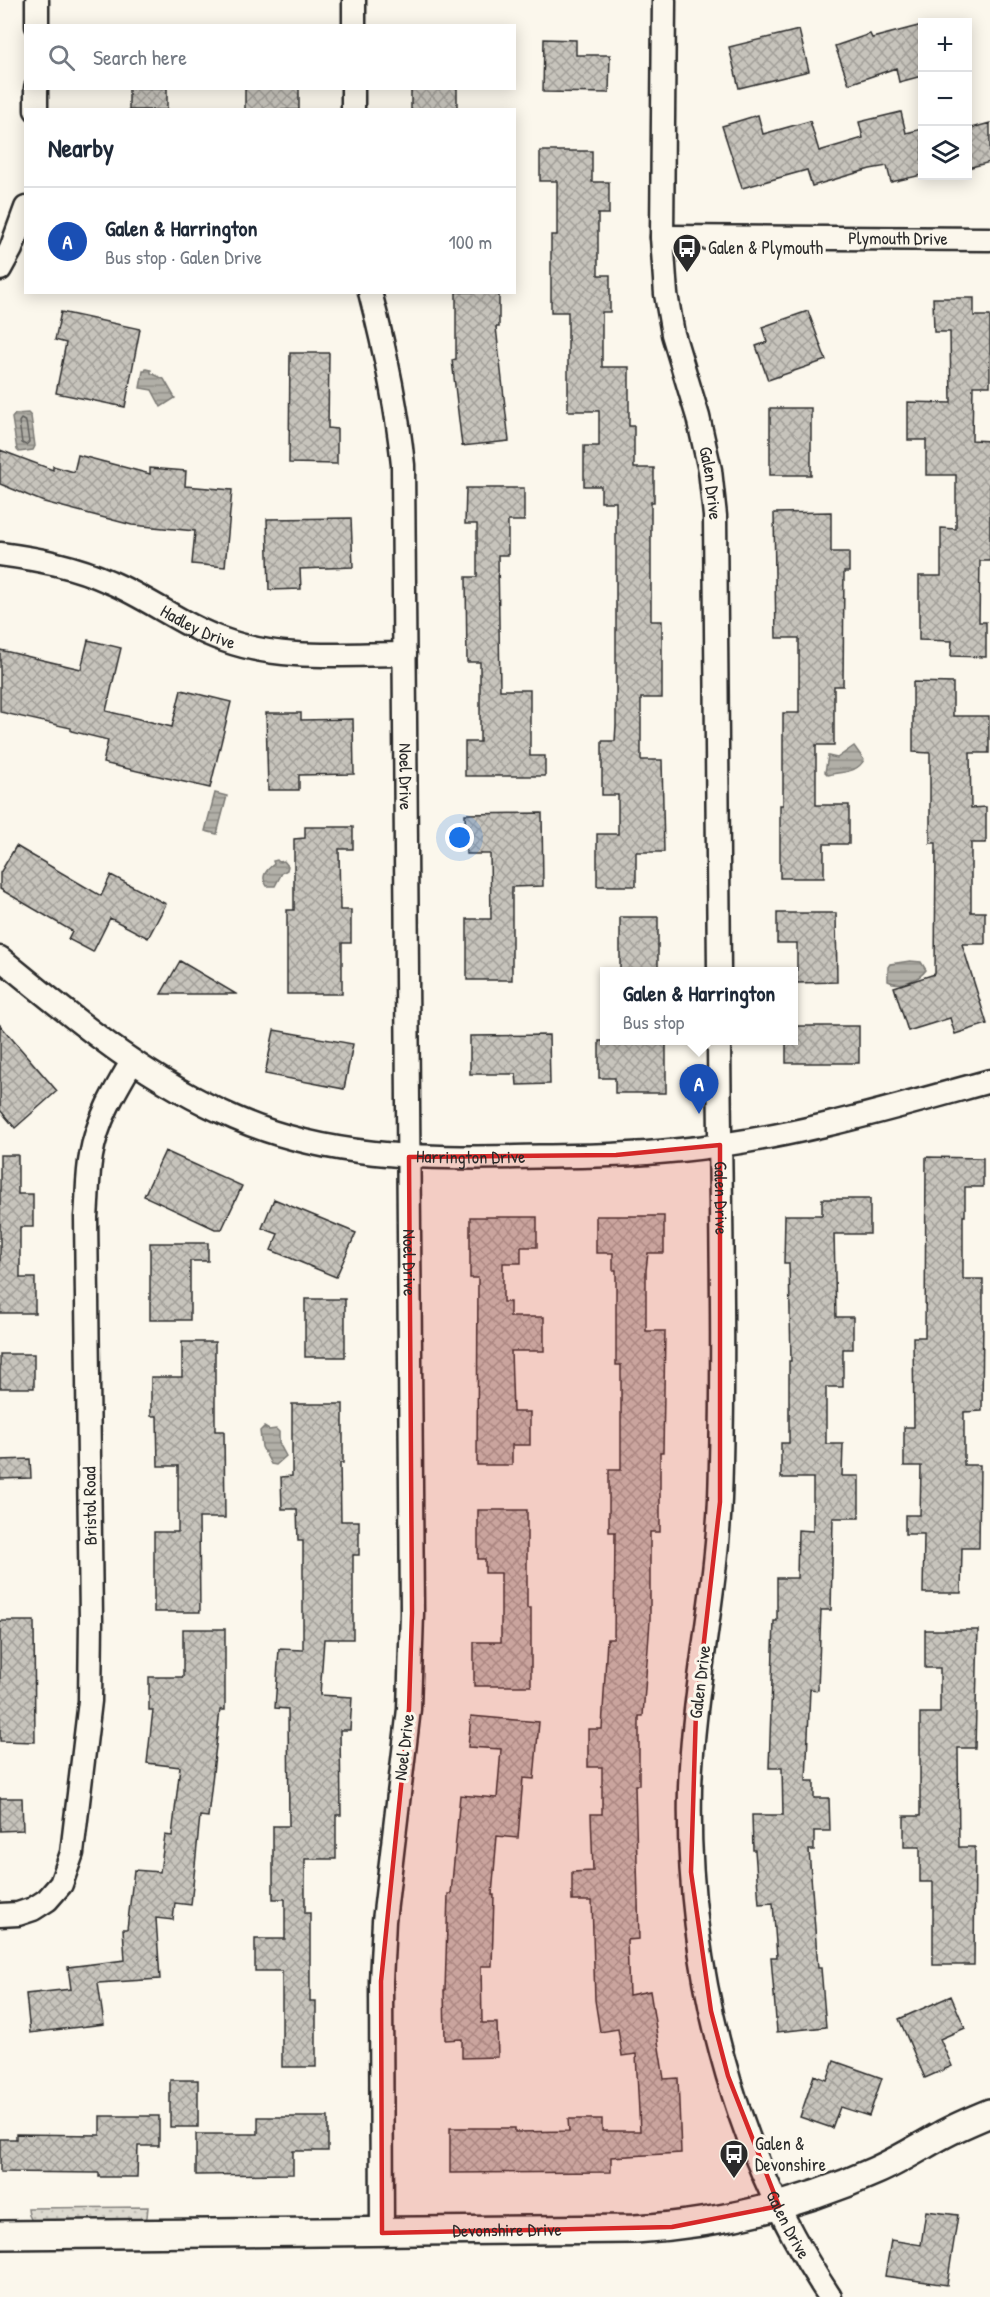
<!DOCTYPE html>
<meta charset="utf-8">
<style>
body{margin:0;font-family:"Patrick Hand",sans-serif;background:#f6f6f7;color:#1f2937}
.controls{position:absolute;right:18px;top:18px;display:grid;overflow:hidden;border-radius:0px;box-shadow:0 3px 15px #0003}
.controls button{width:54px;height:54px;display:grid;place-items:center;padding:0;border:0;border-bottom:2px solid #e0e1e3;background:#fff;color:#1f2937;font:30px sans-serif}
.you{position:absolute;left:460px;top:838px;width:21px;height:21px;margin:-15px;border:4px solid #fff;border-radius:50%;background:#1a73e8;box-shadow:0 0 0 9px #1a73e833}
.badge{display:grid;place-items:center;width:39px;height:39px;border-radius:50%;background:#0f766e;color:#fff;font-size:20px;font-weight:700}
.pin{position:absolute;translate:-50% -50px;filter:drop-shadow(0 2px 3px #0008)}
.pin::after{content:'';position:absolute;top:32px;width:21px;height:18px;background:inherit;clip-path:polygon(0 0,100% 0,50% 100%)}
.popup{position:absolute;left:600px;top:967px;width:198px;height:78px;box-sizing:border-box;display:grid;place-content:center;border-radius:0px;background:#fff;filter:drop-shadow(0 2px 4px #0005);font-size:20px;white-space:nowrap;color:#747a83}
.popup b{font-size:22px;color:#1f2937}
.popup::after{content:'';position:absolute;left:50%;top:100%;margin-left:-12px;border:12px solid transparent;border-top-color:#fff}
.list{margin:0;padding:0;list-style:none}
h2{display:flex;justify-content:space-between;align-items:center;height:78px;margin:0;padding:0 24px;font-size:26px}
h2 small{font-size:20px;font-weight:400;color:#747a83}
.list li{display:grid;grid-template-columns:39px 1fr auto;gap:18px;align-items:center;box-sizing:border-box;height:108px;padding:0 24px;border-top:2px solid #e0e1e3}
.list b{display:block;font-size:22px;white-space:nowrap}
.list p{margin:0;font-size:20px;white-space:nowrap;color:#747a83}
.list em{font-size:20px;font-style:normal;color:#747a83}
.icon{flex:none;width:33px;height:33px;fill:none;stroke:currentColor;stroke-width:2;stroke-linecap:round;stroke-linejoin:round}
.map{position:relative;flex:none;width:990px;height:2297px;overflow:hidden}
.search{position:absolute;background:#fff;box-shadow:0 3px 15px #0003;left:24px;top:24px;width:492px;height:66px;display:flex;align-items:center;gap:15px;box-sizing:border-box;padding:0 21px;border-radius:0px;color:#747a83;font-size:22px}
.panel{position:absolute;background:#fff;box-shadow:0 3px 15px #0003;left:24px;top:108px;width:492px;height:186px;border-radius:0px}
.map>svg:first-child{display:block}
</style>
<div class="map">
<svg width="990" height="2297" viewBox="0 0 990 2297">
<defs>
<pattern id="grass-dots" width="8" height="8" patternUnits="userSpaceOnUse" patternTransform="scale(1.5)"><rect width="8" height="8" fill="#dddad0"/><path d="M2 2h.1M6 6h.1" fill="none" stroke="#bebbb3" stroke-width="1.8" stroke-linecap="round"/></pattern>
<pattern id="water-rules" width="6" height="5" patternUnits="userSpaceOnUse" patternTransform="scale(1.5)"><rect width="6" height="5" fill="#b1afa7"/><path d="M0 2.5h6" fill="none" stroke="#908f88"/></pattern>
<pattern id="building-cross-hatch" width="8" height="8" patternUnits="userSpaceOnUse" patternTransform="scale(1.5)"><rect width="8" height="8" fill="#c7c4bc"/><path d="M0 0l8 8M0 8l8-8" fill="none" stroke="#a29f99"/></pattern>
</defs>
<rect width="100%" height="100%" fill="#fbf7ec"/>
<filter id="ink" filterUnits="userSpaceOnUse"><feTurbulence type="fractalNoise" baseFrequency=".0167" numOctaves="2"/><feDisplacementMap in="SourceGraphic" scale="12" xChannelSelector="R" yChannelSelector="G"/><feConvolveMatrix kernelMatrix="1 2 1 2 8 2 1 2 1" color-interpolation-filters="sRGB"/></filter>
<g filter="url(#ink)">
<!-- grass -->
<path fill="url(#grass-dots)" stroke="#84827e" stroke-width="1.5" d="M 148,2207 L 147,2217 L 143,2220 L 32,2221 L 29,2215 L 28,2208 Z"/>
<!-- water -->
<path fill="url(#water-rules)" stroke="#7b7a75" stroke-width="1.5" d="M 146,369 L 151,370 L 151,373 L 164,379 L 175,398 L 161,407 L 152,390 L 140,388 L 143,371 L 145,371 Z
M 28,413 L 31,416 L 35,446 L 33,450 L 19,452 L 17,450 L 12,418 L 15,414 Z
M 854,746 L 864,760 C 856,774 842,771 828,775 L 825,772 L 828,756 L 837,758 Z
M 215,793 L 227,796 L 217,834 L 205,831 Z
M 277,860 L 279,862 L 284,861 L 288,866 L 287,870 L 282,873 L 275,886 L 267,886 C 260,877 266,870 274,864 L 273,861 Z
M 910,961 L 921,962 L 926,970 C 918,981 899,987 888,981 L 888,967 L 890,964 Z
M 264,1427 L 269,1430 L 276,1429 L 279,1432 L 279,1443 L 286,1456 L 276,1465 L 271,1464 L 262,1447 L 260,1431 Z"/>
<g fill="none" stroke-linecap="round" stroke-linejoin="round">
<!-- shore -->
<path stroke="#61605d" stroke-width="1.5" d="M 21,419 L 26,422 L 29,442 L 26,445 L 22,443 L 19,422 Z"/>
</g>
<!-- building -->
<path fill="url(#building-cross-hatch)" stroke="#2b2b2b" stroke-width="1.5" d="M 922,25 L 922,76 L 899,82 L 896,68 L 849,84 L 835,46 L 870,34 L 872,38 Z
M 799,30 L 809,71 L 739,88 L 729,47 Z
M 544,39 L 576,40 L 576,55 L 610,55 L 609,93 L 543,92 Z
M 129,88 L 167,88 L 167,110 L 129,110 Z
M 245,88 L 299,88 L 299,110 L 245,110 Z
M 411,88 L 457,88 L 457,110 L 411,110 Z
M 901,112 L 906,133 L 922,129 L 922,175 L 891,182 L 887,166 L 870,169 L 812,186 L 807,170 L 742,188 L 722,126 L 758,115 L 763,134 L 810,121 L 819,151 L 863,138 L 859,122 Z
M 990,123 L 990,162 L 968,168 L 968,129 Z
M 540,151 L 592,151 L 592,182 L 609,182 L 609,214 L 598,214 L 598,275 L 610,275 L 610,312 L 602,312 L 602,367 L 629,367 L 629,426 L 634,426 L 634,468 L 654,468 L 654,502 L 651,502 L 651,621 L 662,621 L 662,698 L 641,698 L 641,760 L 662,760 L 664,852 L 636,852 L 636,886 L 597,886 L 597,834 L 618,834 L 618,795 L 602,795 L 602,741 L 615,741 L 616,725 L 616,502 L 601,502 L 601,486 L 584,486 L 584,446 L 599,446 L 599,411 L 568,411 L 568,312 L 551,312 L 551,235 L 557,235 L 557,181 L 540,181 Z
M 456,292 L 499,292 L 499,327 L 496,327 L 509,441 L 462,446 L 452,360 L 456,359 Z
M 933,298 L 974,298 L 974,316 L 990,316 L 990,386 L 973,386 L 972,440 L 990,441 L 990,561 L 980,561 L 979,622 L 986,622 L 986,657 L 951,656 L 952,641 L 919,640 L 919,576 L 941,576 L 941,528 L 956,529 L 956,475 L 926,475 L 926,440 L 908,440 L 908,402 L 951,403 L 950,332 L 934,332 Z
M 808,311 L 826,360 L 768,380 L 756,346 L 767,342 L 762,327 Z
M 61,312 L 140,329 L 125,407 L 56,393 L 66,343 L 55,340 Z
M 290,353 L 329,353 L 328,428 L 337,429 L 337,464 L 289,463 Z
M 770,408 L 811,408 L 811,475 L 770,475 Z
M 0,450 L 53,470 L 53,466 L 74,472 L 78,455 L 150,474 L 150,468 L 186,471 L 185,486 L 232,490 L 225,567 L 192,564 L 195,531 L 132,525 L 44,502 L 0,484 Z
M 466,488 L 524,488 L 524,521 L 508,521 L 508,555 L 498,555 L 500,690 L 530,690 L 530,756 L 545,756 L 545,776 L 465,776 L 465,742 L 480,742 L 480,662 L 467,662 L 466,577 L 477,577 L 477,524 L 465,524 Z
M 831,512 L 831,552 L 849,552 L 849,572 L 844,572 L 843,686 L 834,686 L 834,745 L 816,745 L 816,805 L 849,805 L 849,844 L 824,844 L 824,878 L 780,878 L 780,805 L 783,805 L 783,713 L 799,713 L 799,638 L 776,638 L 774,513 Z
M 351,518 L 353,567 L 300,569 L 301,589 L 269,590 L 267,519 Z
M 88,640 L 121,648 L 106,711 L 172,727 L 181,690 L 231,702 L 210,788 L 103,763 L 108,740 L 71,731 L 71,728 L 0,712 L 0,650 L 81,669 Z
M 913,682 L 953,683 L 953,716 L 989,716 L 989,753 L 970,753 L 971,808 L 986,807 L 986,843 L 971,843 L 971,912 L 985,912 L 985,944 L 962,944 L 987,1024 L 955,1034 L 950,1018 L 908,1031 L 894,987 L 935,974 L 936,843 L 930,843 L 930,753 L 913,752 Z
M 266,713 L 301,713 L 301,720 L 353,719 L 354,774 L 299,775 L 299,790 L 268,790 Z
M 542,813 L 543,886 L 512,887 L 512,980 L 467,980 L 467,919 L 491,919 L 490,854 L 466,854 L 465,814 Z
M 305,827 L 353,827 L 353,849 L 339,849 L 340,910 L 351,910 L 351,943 L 342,943 L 342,994 L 287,994 L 287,910 L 294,910 L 294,839 L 305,838 Z
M 16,846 L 101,896 L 111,875 L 166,904 L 148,938 L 110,918 L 93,952 L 68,939 L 72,931 L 0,889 L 0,873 Z
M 777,913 L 836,913 L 837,982 L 797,983 L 797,943 L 777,943 Z
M 620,917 L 658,917 L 658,972 L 620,972 Z
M 180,961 L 236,994 L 161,994 Z
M 0,1025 L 57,1091 L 15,1128 L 0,1110 Z
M 794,1026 L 859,1026 L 859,1063 L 786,1063 L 786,1041 L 794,1041 Z
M 274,1030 L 353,1044 L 344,1089 L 265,1074 Z
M 549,1035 L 550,1084 L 517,1085 L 516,1074 L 470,1074 L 470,1036 Z
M 599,1041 L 666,1041 L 666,1093 L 615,1093 L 615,1078 L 599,1078 Z
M 165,1151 L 242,1186 L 222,1229 L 215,1229 L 144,1196 Z
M 0,1155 L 18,1155 L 18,1194 L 33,1194 L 33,1227 L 20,1227 L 20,1278 L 35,1278 L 35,1313 L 0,1313 Z
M 926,1157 L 983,1158 L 983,1187 L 965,1187 L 965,1216 L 963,1216 L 963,1279 L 983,1279 L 983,1315 L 982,1411 L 964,1412 L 964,1465 L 980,1465 L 979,1548 L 962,1548 L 961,1593 L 923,1593 L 924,1534 L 905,1534 L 905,1515 L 920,1515 L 921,1466 L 904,1466 L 904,1427 L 914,1427 L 913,1337 L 925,1337 Z
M 274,1199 L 356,1233 L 336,1277 L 271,1250 L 278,1234 L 262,1228 Z
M 822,1199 L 870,1199 L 870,1234 L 834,1234 L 836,1317 L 853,1317 L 853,1349 L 843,1349 L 843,1387 L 826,1387 L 826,1444 L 843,1444 L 842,1476 L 859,1476 L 859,1518 L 833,1518 L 831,1610 L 821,1610 L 818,1690 L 810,1689 L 806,1781 L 814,1781 L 814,1798 L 829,1798 L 830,1831 L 814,1831 L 814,1850 L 809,1850 L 818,1968 L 821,1968 L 826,2027 L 777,2032 L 771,1957 L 777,1957 L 773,1903 L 759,1904 L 755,1850 L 753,1850 L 752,1815 L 783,1815 L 782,1768 L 769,1768 L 774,1621 L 777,1621 L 777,1578 L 797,1578 L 798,1530 L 813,1531 L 813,1478 L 781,1478 L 781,1443 L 789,1443 L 789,1361 L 791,1361 L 789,1263 L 784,1263 L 785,1215 L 822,1215 Z
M 596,1216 L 664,1216 L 664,1253 L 648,1253 L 646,1270 L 646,1331 L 665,1331 L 663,1452 L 660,1452 L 660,1532 L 650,1532 L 650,1621 L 643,1716 L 639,1716 L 639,1785 L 635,1785 L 639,1939 L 627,1940 L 629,1995 L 650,1991 L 664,2079 L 678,2078 L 681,2153 L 611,2157 L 611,2172 L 450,2173 L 450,2128 L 515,2128 L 515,2132 L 569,2131 L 568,2119 L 602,2119 L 602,2131 L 640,2131 L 636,2054 L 622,2056 L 618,2029 L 600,2032 L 595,2000 L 592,1901 L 572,1901 L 572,1872 L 593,1871 L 591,1814 L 602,1814 L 602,1767 L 588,1767 L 588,1729 L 602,1729 L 607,1639 L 614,1639 L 615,1532 L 609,1532 L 609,1470 L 621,1470 L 621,1365 L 616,1365 L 616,1270 L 613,1270 L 613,1253 L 596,1253 Z
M 470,1217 L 537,1217 L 537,1247 L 521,1247 L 521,1263 L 503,1263 L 503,1302 L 510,1302 L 510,1317 L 544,1317 L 544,1351 L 511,1351 L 513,1412 L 530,1412 L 530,1445 L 512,1445 L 512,1465 L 477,1465 L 478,1278 L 470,1278 Z
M 150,1243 L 208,1243 L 208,1261 L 190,1261 L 190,1320 L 150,1320 Z
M 305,1299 L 345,1299 L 345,1357 L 305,1357 Z
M 182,1342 L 215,1342 L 215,1431 L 224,1431 L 225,1518 L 199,1518 L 200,1612 L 154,1612 L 154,1532 L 178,1532 L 178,1466 L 158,1466 L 157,1416 L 151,1416 L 151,1377 L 182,1377 Z
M 0,1354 L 34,1354 L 34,1388 L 0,1388 Z
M 292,1404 L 343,1404 L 343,1463 L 340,1463 L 341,1521 L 359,1521 L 359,1555 L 353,1555 L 353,1639 L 324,1639 L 320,1695 L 352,1697 L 350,1730 L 340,1730 L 341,1815 L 336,1815 L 336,1859 L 305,1859 L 305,1913 L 310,1913 L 310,2001 L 316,2001 L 316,2067 L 282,2067 L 282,1971 L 255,1971 L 255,1939 L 285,1939 L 285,1899 L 273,1899 L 273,1826 L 289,1826 L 288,1709 L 275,1708 L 279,1649 L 303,1650 L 303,1541 L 298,1541 L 297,1509 L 282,1509 L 281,1477 L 292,1476 Z
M 30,1459 L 31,1478 L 0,1479 L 0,1460 Z
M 478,1510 L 527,1510 L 527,1608 L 531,1608 L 531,1686 L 474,1686 L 474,1642 L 501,1642 L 501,1573 L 485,1573 L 485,1559 L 478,1559 Z
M 0,1621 L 34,1621 L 35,1742 L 0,1741 Z
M 183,1629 L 225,1629 L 225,1710 L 220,1710 L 208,1817 L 200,1816 L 191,1905 L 175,1903 L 173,1920 L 156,1918 L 160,1979 L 98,1983 L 104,2024 L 30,2033 L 26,1994 L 71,1989 L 68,1967 L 125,1960 L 123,1929 L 127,1929 L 134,1870 L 160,1872 L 165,1835 L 172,1836 L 180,1767 L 147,1763 L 153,1710 L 149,1710 L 149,1677 L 183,1677 Z
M 925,1630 L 978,1630 L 975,1748 L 958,1748 L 959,1847 L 975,1847 L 974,1965 L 933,1965 L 933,1882 L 920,1882 L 920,1847 L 904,1847 L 904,1816 L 920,1816 L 920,1713 L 940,1713 L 940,1668 L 925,1668 Z
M 471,1716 L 539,1722 L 534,1779 L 523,1778 L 518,1838 L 497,1836 L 492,1895 L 494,1895 L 492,1966 L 481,1966 L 482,2023 L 497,2023 L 498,2057 L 462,2058 L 462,2039 L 445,2040 L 444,1990 L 445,1990 L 448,1894 L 451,1894 L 460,1795 L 497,1798 L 501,1749 L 468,1747 Z
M 0,1798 L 22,1798 L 23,1830 L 0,1831 Z
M 951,1996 L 965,2028 L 940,2039 L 952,2066 L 925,2078 L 899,2019 Z
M 834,2061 L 882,2078 L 869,2116 L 840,2107 L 832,2128 L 800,2117 L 814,2075 L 827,2080 Z
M 170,2080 L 198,2080 L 198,2127 L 170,2127 Z
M 100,2116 L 159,2116 L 159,2146 L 138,2146 L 137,2177 L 99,2177 L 99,2173 L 0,2172 L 0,2139 L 16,2139 L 16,2134 L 100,2135 Z
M 258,2117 L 328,2117 L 328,2151 L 293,2151 L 293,2174 L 196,2175 L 196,2134 L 258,2134 Z
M 926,2211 L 958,2215 L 947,2285 L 885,2276 L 891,2240 L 921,2245 Z"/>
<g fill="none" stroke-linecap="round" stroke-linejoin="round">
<!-- minor casing -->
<g stroke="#2b2b2b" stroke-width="27">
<g id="minor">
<path id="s1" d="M 664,0 L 662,237 L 666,294 L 673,334 L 698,417 L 710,470 L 715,516 L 719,972"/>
<path d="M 37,26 L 37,0"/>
<path d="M 354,26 L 354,0"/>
<path d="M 36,110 L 36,88"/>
<path d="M 353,110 L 353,88"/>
<path id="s2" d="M 662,237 L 990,239"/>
<path d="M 0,269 L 11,249 L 26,208"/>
<path id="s3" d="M 370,292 C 385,350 397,406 403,465 L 412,1613 L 409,1709 L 384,1921 L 381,1981 L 382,2233"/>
<path id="s4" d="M 0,554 C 38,559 75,566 110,582 C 150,599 183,626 224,640 C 282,661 345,654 405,654"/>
<path id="s5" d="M 0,958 C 77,1021 143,1078 235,1118 C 324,1157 422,1159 516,1157 C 571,1156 626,1156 680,1150 C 785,1140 889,1109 990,1081"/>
<path id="s6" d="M 719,1040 C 720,1193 725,1346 720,1499 C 716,1596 693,1691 690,1788 C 686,1964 731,2149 830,2297"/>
<path d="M 0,1915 L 18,1914 L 33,1909 L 47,1900 L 61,1884 L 72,1853 L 90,1701 L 91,1620 L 86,1217 C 88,1197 87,1176 91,1156 C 97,1121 114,1092 132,1062"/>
</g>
</g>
<!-- tertiary casing -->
<g stroke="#2b2b2b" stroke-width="32">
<g id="tertiary">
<path id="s7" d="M 0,2235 L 635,2229 C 718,2224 800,2205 875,2171 C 898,2161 918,2148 940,2136 C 956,2127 973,2120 990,2113"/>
</g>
</g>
<!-- minor -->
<use href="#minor" stroke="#fbf7ec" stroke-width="22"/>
<!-- tertiary -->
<use href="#tertiary" stroke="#fbf7ec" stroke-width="27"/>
</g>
</g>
<!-- marked area -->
<path fill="#d62828" fill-opacity="0.2" stroke="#d62828" stroke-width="4.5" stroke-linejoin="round" d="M 720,1145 L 720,1502 L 696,1711 L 691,1872 L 711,2011 L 728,2076 L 779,2206 L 672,2227 L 382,2233 L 381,1981 L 409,1709 L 412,1613 L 409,1157 L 616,1155 Z"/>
<!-- icons -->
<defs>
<g id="bus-pin" transform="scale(1.5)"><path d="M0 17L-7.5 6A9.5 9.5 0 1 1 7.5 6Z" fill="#2b2b2b" stroke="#fbf7ec"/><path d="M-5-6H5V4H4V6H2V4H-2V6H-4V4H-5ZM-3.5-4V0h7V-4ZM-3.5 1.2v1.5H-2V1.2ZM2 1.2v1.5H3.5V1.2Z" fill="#fff"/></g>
</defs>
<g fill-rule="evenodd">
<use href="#bus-pin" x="687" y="248"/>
<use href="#bus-pin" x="734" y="2154"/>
</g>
<g text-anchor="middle" stroke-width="6" stroke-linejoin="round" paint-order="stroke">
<!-- street labels -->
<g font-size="18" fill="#2b2b2b" stroke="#fbf7ec">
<text dy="6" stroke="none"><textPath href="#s2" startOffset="236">Plymouth Drive</textPath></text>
<text dy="6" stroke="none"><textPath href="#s1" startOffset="489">Galen Drive</textPath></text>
<text dy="6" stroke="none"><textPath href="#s4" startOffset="213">Hadley Drive</textPath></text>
<text dy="6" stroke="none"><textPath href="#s3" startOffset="488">Noel Drive</textPath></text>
<text dy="6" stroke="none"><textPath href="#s5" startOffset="526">Harrington Drive</textPath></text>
<text dy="6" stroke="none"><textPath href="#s6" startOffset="158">Galen Drive</textPath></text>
<text dy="6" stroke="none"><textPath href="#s3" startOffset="974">Noel Drive</textPath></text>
<text transform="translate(90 1506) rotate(-91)" y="6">Bristol Road</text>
<text transform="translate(700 1682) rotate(-83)" y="6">Galen Drive</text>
<text transform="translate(404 1747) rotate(-83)" y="6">Noel Drive</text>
<text dy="6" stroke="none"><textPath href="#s6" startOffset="1202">Galen Drive</textPath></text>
<text dy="6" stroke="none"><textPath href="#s7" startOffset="507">Devonshire Drive</textPath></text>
</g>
<!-- poi labels -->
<g font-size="18" fill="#2b2b2b" stroke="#fbf7ec" text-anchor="start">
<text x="708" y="254">Galen &amp; Plymouth</text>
<text x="755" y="2150">Galen &amp;<tspan x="755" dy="21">Devonshire</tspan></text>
</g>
</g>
</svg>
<div class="controls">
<button>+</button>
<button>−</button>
<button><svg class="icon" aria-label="layers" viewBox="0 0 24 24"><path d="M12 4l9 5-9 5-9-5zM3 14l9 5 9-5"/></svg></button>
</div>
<div class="you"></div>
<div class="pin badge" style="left:699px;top:1114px;background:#1a4fb4">A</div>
<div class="popup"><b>Galen &amp; Harrington</b>Bus stop</div>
<div class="search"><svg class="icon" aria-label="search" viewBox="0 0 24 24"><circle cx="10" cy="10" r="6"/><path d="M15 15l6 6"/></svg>Search here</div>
<section class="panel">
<h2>Nearby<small></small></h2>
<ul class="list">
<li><span class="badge" style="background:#1a4fb4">A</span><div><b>Galen &amp; Harrington</b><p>Bus stop · Galen Drive</p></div><em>100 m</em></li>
</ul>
</section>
</div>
